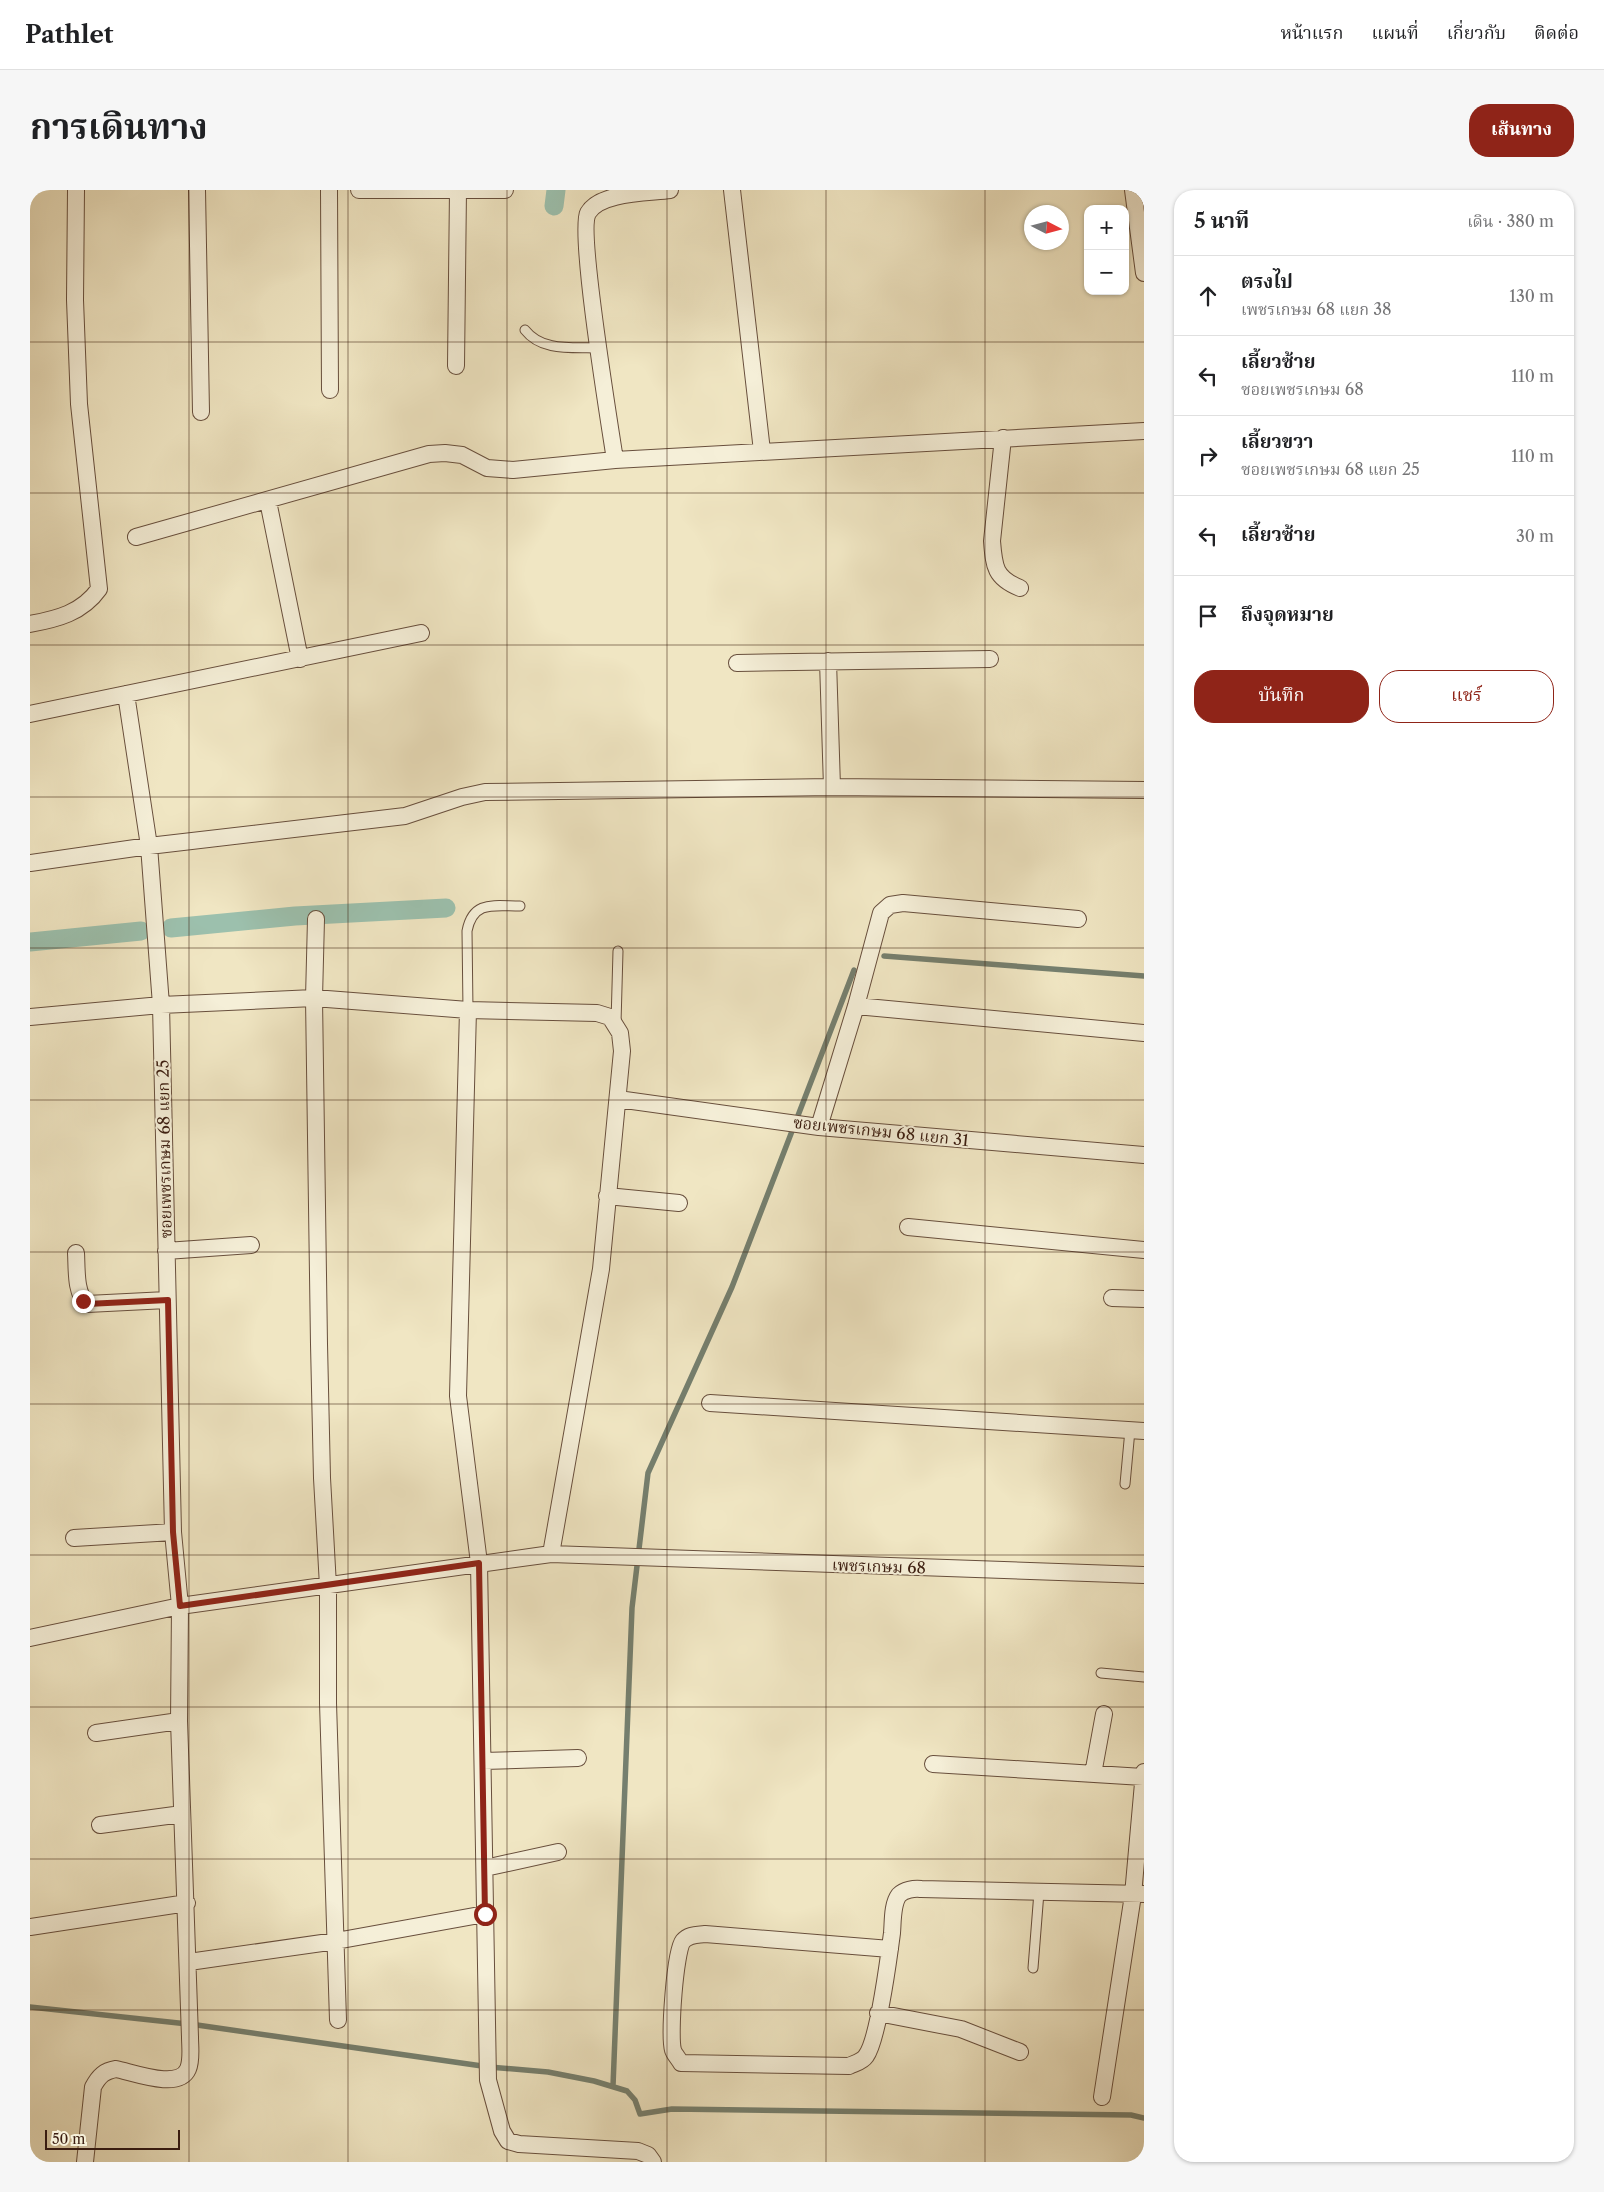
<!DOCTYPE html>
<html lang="th">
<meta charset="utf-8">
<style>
body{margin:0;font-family:"Libre Caslon Text","Noto Serif Thai",serif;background:#f6f6f6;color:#202124}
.controls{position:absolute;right:15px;top:15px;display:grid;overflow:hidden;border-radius:10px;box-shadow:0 1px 4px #0004}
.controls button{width:45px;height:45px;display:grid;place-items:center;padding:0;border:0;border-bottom:1px solid #e0e0e0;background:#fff;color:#202124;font:25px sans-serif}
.compass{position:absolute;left:994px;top:15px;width:45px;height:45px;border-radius:50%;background:#fff;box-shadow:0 1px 4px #0004;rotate:96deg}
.scale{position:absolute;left:15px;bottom:12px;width:135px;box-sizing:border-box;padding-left:5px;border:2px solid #3b1d10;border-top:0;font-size:14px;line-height:18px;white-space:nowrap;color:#3b1d10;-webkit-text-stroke:4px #f5efd8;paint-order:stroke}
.stop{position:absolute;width:15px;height:15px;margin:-11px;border:4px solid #8f2418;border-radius:50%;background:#fff}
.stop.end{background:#8f2418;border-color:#fff;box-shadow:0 1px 5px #0008}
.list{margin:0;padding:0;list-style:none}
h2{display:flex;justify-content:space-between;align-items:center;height:65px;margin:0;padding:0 20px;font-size:21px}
h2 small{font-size:16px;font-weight:400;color:#757577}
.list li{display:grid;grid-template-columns:32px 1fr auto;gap:15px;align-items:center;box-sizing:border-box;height:80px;padding:0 20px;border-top:1px solid #e0e0e0}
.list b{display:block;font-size:19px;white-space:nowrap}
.list p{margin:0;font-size:16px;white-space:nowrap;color:#757577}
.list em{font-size:16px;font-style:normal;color:#757577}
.actions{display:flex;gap:10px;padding:15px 20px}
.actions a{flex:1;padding:11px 0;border:1px solid #8f2418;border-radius:20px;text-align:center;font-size:18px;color:#8f2418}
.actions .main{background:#8f2418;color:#fff}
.icon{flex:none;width:28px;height:28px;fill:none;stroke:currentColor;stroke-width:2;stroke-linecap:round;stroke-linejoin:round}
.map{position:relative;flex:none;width:1114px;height:1972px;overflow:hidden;border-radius:20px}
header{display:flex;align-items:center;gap:30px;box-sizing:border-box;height:70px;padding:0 25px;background:#fff;border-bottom:1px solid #e0e0e0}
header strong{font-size:24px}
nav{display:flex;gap:28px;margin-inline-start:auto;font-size:18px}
.intro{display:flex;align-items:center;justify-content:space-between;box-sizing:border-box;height:120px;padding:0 30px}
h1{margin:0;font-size:35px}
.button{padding:12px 22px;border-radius:20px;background:#8f2418;color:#fff;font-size:18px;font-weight:700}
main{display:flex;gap:30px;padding:0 30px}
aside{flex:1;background:#fff;border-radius:20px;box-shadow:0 1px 4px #0004}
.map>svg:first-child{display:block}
</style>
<header>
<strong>Pathlet</strong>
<nav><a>หน้าแรก</a><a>แผนที่</a><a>เกี่ยวกับ</a><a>ติดต่อ</a></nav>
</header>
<div class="intro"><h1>การเดินทาง</h1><a class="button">เส้นทาง</a></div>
<main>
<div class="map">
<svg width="1114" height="1972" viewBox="0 0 1114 1972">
<rect width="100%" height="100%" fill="#f0e6c3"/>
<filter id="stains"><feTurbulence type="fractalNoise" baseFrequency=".004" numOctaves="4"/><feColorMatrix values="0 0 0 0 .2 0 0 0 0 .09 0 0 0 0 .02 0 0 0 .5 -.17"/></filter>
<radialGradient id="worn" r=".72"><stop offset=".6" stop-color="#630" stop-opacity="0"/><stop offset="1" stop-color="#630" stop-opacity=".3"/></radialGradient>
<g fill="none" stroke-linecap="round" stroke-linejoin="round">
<!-- stream -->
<path stroke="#757f6e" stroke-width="5.5" d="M 854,766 L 1114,786
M 0,1817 L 167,1835 L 459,1877 L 518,1882 L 564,1891 L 597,1901 L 605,1910 L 610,1924 L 642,1919 L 1101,1925 L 1114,1928
M 583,1896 L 602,1418 L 618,1283 L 702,1097 L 824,780"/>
<!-- canal -->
<path stroke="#9cc0ad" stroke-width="19" d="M 524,16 L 526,0
M 141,738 L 265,726 L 416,718
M 0,752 L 111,741"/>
<!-- service casing -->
<g stroke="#684f3d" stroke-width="11">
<path id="service" d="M 495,140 C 512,162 543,157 568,158
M 438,820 L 437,741 C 443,710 464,716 490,716
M 586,833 L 588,761
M 1095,1294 L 1100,1240
M 1071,1483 L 1114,1487
M 1003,1778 L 1009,1702"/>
</g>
<!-- minor casing -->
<g stroke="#684f3d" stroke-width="18">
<path id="minor" d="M 167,0 L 171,222
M 299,0 L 300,200
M 329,0 L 475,0
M 702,0 L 732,261
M 1103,0 L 1114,83
M 426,176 L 428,0
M 973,248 L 962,351 C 964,377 965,388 990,398
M 585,270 C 580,237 548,41 558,23 C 570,2 618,3 640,0
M 238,311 L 270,469
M 106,347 L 399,264 L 415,263 L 432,265 L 457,278 L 483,280 L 585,270 L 1114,241
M 0,434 C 27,429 52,423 69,399 L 49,214 L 45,110 L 46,0
M 798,471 L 802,597
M 707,473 L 960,469
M 0,524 L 391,443
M 0,673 L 119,656 L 375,626 L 432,607 L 455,602 L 802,597 L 1114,600
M 286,729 L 284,808 L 289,1154 L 292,1288 L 298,1396 L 298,1513 L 308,1830
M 826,816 L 1114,843
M 438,820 L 567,823 L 580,827 L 590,843 L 592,861 L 571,1079 L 521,1364
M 0,827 L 131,815 L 284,808 L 438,820 L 428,1206 L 449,1373 L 458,1890 L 472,1941 L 478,1951 L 489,1954 L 608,1961 L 618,1965 L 623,1972
M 588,909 L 789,937 L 1114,965
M 789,937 L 826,816 L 851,723 L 860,715 L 873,713 L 1048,729
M 577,1006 L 649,1013
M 878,1037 L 1114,1060
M 136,1061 L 221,1055
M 46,1063 C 47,1079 45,1103 57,1114 L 137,1110
M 1082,1108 L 1114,1109
M 680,1213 L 1114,1241
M 44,1348 L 143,1342
M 0,1448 L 150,1416 L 521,1364 L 1114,1385
M 66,1543 L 149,1531
M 453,1571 L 548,1568
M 903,1574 L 1113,1587
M 1063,1584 L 1074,1524
M 70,1635 L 152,1624
M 455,1678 L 528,1662
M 0,1737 L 157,1713
M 860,1759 L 675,1744 C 667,1745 659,1744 653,1751 C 645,1761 639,1846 643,1860 C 644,1864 649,1869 651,1873 L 819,1876 C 825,1873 832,1872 836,1866 C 848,1850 859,1766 862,1743 C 863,1732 862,1714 869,1705 C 874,1700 884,1698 891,1699 L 1114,1704
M 159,1772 L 306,1751 L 455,1724
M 848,1823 L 931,1839 L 990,1862
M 1072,1907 L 1103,1705 L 1114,1582
M 55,1972 L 63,1897 C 69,1886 74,1881 86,1879 C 105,1883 149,1900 158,1879 C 162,1870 160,1857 160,1847 L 149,1531 L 150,1416 L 143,1342 L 131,815 L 119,656 L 96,504"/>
</g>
<!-- service -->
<use href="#service" stroke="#f5efd8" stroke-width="9"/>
<!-- minor -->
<use href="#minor" stroke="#f5efd8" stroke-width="16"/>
</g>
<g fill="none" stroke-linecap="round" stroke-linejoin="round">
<!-- route -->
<path stroke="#8f2418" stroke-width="6" d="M 53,1111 L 57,1114 L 138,1110 L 143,1342 L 150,1416 L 449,1373 L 455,1724"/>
</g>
<!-- grid -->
<path fill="none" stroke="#3b1d10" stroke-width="1" stroke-opacity="0.55" d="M 159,0 L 159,1972M 318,0 L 318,1972M 477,0 L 477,1972M 637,0 L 637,1972M 796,0 L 796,1972M 955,0 L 955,1972M 0,152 L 1114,152M 0,303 L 1114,303M 0,455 L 1114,455M 0,607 L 1114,607M 0,758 L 1114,758M 0,910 L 1114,910M 0,1062 L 1114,1062M 0,1214 L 1114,1214M 0,1365 L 1114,1365M 0,1517 L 1114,1517M 0,1669 L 1114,1669M 0,1820 L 1114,1820"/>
<g text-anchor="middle" stroke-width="4" stroke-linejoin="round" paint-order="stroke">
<!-- street labels -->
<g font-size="16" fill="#3b1d10" stroke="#f5efd8">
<text transform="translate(851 941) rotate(6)" y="6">ซอยเพชรเกษม 68 แยก 31</text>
<text transform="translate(134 959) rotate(-91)" y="6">ซอยเพชรเกษม 68 แยก 25</text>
<text transform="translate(849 1376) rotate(2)" y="6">เพชรเกษม 68</text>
</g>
</g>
<rect width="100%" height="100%" filter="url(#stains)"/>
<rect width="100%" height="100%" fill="url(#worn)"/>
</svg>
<div class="controls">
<button>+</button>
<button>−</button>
</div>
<svg class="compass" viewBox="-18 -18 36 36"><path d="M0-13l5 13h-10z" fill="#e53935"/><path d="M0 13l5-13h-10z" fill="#757577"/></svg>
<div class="scale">50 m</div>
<div class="stop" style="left:455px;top:1724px"></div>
<div class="stop end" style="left:53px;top:1111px"></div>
</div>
<aside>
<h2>5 นาที<small>เดิน · 380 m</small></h2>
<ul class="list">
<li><svg class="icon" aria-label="ahead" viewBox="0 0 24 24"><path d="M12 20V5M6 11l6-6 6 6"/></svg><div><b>ตรงไป</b><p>เพชรเกษม 68 แยก 38</p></div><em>130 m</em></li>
<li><svg class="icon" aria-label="left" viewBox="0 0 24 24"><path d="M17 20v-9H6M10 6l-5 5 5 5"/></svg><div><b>เลี้ยวซ้าย</b><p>ซอยเพชรเกษม 68</p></div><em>110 m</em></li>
<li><svg class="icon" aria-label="right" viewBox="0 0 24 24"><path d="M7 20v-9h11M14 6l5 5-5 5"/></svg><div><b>เลี้ยวขวา</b><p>ซอยเพชรเกษม 68 แยก 25</p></div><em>110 m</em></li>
<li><svg class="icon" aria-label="left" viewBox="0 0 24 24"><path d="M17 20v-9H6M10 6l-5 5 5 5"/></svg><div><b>เลี้ยวซ้าย</b></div><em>30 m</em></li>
<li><svg class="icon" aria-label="arrive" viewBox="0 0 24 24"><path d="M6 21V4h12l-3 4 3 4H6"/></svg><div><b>ถึงจุดหมาย</b></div></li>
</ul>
<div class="actions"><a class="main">บันทึก</a><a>แชร์</a></div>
</aside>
</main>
